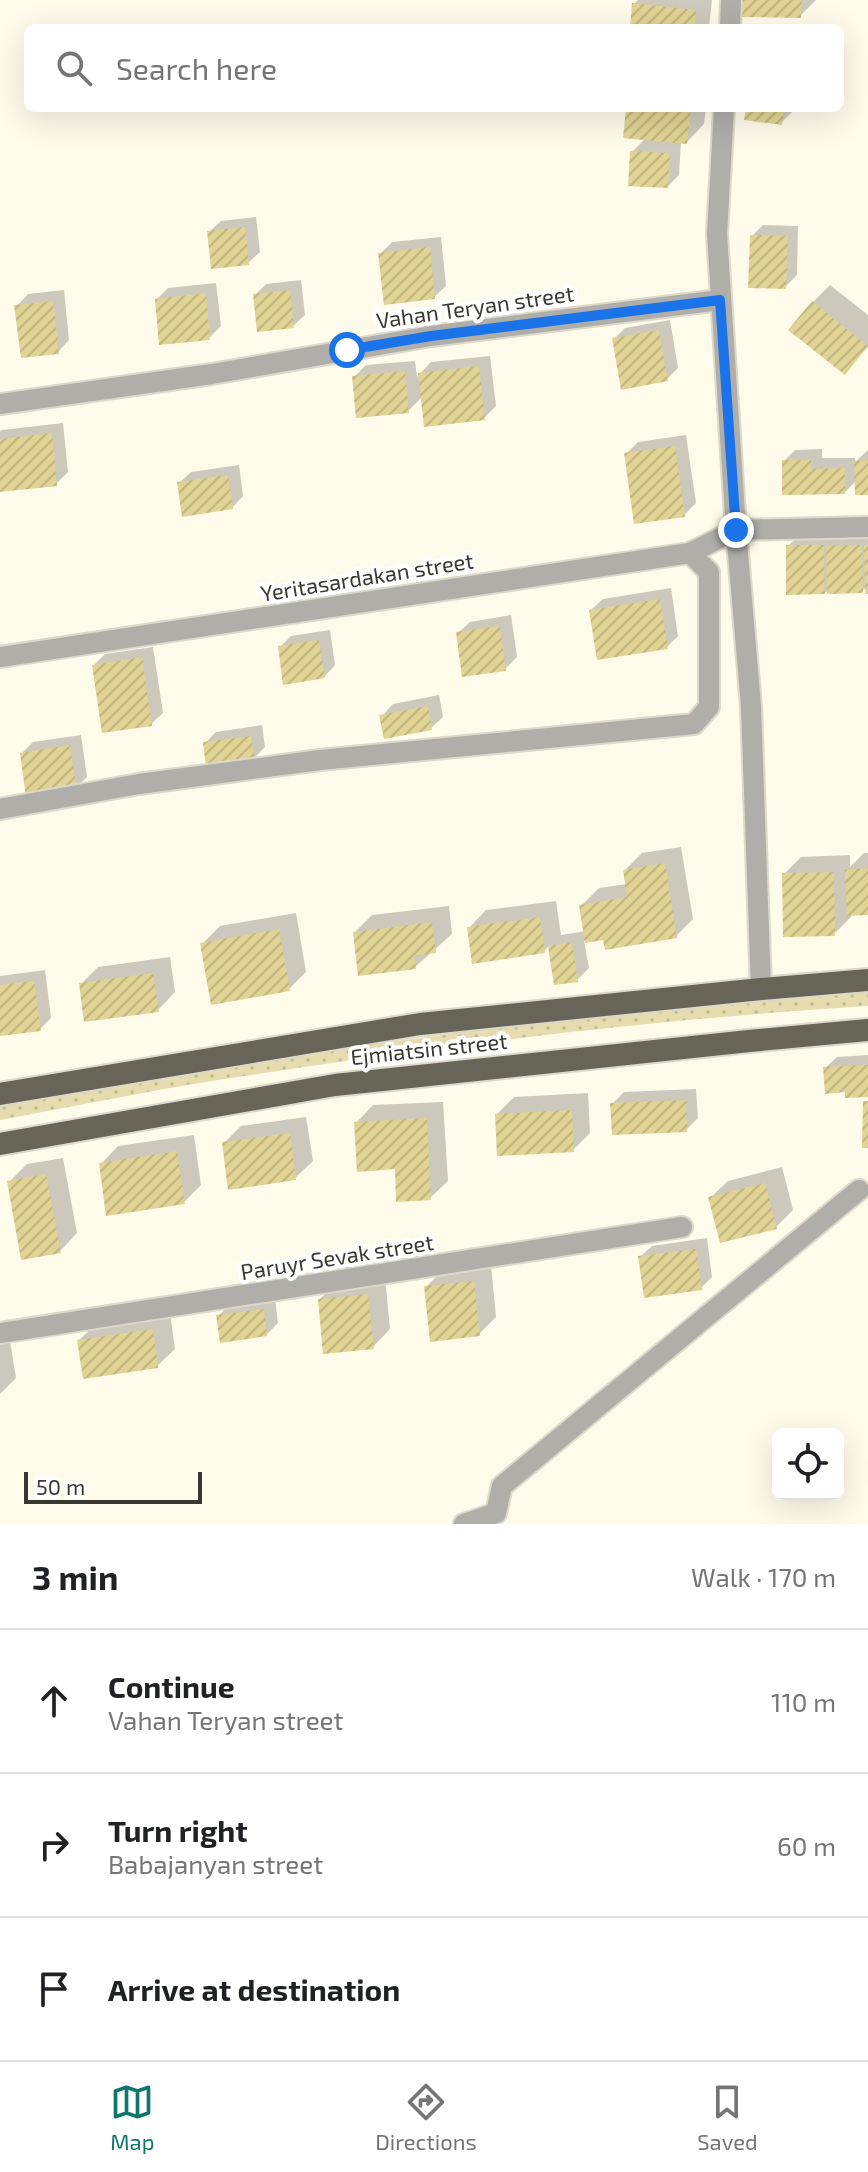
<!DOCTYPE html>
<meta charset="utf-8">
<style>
body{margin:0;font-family:"Exo 2",sans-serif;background:#f6f6f6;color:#202124}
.controls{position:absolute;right:24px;bottom:24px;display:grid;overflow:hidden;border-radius:12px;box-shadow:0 8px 32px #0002}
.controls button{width:72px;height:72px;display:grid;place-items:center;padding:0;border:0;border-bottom:2px solid #e0e0e0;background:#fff;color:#202124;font:40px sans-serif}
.scale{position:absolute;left:24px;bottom:20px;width:178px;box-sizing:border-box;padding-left:8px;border:4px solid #3a3832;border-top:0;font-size:22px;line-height:28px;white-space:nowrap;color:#3a3832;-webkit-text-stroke:6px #fff;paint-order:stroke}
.stop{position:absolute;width:24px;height:24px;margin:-18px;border:6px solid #1a73e8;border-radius:50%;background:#fff}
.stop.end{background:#1a73e8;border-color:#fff;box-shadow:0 2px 8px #0008}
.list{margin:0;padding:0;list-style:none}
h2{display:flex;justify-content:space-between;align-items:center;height:104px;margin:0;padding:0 32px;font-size:34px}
h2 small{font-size:26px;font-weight:400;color:#757577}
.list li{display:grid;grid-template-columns:52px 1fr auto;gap:24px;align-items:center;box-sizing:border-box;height:144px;padding:0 32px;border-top:2px solid #e0e0e0}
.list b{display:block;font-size:30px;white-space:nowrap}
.list p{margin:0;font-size:26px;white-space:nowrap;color:#757577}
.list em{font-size:26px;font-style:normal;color:#757577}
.icon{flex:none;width:44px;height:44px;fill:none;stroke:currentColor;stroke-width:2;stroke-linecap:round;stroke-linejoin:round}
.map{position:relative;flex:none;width:868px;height:1524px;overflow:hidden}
.search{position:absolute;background:#fff;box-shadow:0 8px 32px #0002;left:24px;right:24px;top:24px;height:88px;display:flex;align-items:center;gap:20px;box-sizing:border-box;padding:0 28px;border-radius:12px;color:#757577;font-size:30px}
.sheet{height:536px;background:#fff}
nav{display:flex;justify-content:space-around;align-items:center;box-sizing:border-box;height:112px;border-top:2px solid #e0e0e0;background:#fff;font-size:22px;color:#757577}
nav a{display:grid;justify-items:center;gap:4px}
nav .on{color:#0f766e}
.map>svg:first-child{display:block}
</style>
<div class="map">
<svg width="868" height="1524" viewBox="0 0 868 1524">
<defs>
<pattern id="grass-dots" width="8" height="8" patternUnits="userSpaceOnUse" patternTransform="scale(2)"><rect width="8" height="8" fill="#e6dcaf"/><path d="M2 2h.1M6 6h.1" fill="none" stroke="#c6be97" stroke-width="1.8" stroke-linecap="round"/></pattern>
<pattern id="building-hatch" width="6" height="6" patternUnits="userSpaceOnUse" patternTransform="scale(2)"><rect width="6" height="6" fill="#e1d393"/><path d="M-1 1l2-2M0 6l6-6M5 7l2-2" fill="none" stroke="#c2b67f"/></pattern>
</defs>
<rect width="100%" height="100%" fill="#fffbeb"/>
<!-- grass -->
<path fill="url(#grass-dots)" d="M 868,992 L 868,1006 C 659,1019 451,1044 244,1076 C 162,1088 81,1105 0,1120 L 0,1106 C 75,1093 150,1077 226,1066 C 439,1033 653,1005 868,992 Z"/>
<!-- shadow -->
<path fill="#0003" d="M 638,0 L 712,0 L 709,28 L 632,28 L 634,4 Z
M 744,0 L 816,0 L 800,16 Z
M 628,108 L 706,108 L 704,124 L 687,142 L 681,141 L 679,175 L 668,186 L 632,152 L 646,138 Z
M 748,108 L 796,108 L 781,123 Z
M 256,217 L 260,252 L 248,263 L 209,232 L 221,221 Z
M 763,225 L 798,226 L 797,275 L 785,287 L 752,236 Z
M 441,237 L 446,286 L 434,297 L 381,253 L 392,242 Z
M 301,280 L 305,315 L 293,326 L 255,295 L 266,284 Z
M 216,283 L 221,326 L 209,338 L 157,299 L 168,288 Z
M 830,285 L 868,315 L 868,347 L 844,372 L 791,330 L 813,302 Z
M 64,290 L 69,340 L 58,352 L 17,306 L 28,294 Z
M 670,320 L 678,368 L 667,379 L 614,339 L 625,328 Z
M 490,356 L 496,406 L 484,418 L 422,397 L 408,411 L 354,377 L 366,365 L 415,361 L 417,377 L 431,362 Z
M 63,423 L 68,472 L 56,484 L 0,490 L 0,431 L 2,430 Z
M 686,435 L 696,503 L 684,515 L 626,454 L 638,442 Z
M 822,449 L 822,458 L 855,458 L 855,462 L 868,450 L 868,493 L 857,480 L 844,493 L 784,461 L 795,450 Z
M 239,465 L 243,496 L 232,508 L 179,483 L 191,472 Z
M 868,534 L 868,592 L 866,587 L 862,591 L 788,593 L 788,546 L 799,535 Z
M 671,588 L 678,636 L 667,647 L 591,610 L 603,599 Z
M 511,615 L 517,657 L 505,669 L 458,633 L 470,622 Z
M 330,630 L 335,665 L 324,677 L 280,647 L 291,636 Z
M 153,647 L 163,713 L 151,724 L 94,665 L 105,654 Z
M 439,695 L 443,717 L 431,728 L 382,716 L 393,704 Z
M 262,725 L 265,747 L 254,758 L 205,743 L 216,732 Z
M 81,735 L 87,777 L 76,788 L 22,753 L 33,742 Z
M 681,847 L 693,919 L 676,936 L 605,938 L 584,941 L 589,968 L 577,980 L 556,983 L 550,945 L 544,951 L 469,928 L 486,910 L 556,901 L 561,935 L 586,931 L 582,905 L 599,888 L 627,884 L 625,870 L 642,853 Z
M 864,853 L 868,853 L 868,913 L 851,914 L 851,917 L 834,934 L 784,874 L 801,857 L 850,855 L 850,867 Z
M 449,906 L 452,934 L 415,967 L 355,932 L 372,915 Z
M 296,913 L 306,972 L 289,989 L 203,943 L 220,926 Z
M 170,957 L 175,992 L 158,1010 L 81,984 L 98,967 Z
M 45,970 L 51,1018 L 40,1029 L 0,1034 L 0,976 Z
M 868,1055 L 868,1095 L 847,1090 L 825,1068 L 837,1057 Z
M 696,1089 L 698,1118 L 686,1130 L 612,1104 L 624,1092 Z
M 588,1093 L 590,1133 L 573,1150 L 497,1114 L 514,1097 Z
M 443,1102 L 448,1181 L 430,1198 L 396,1167 L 356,1123 L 373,1105 Z
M 306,1117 L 313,1161 L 295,1178 L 224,1143 L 241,1126 Z
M 194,1135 L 201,1185 L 184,1202 L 101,1164 L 118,1146 Z
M 63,1158 L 77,1233 L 60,1251 L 9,1182 L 27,1164 Z
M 782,1167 L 793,1210 L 776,1227 L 710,1198 L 728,1181 Z
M 707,1238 L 712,1277 L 701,1288 L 640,1257 L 652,1246 Z
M 491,1265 L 496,1317 L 479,1334 L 426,1287 L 443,1270 Z
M 385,1277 L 390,1329 L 373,1347 L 320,1299 L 337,1282 Z
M 275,1298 L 278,1323 L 267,1334 L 218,1316 L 230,1305 Z
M 170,1313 L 175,1349 L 157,1366 L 79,1340 L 97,1323 Z
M 10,1341 L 16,1378 L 0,1394 L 0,1342 Z"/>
<!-- building -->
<path fill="url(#building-hatch)" d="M 742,0 L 801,0 L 801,18 L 742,17 Z
M 632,3 L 696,10 L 694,28 L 630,28 Z
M 626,108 L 691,108 L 687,144 L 623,138 Z
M 746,108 L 784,108 L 782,125 L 744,120 Z
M 630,151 L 670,153 L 668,188 L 628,186 Z
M 245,227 L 249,265 L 211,269 L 207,231 Z
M 750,235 L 788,236 L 786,289 L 748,288 Z
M 430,247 L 435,299 L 384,305 L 378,253 Z
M 290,290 L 294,328 L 257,332 L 253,294 Z
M 206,293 L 210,340 L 159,345 L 155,299 Z
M 53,301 L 59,354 L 21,358 L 14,305 Z
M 812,301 L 868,346 L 845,375 L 788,330 Z
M 659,330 L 668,381 L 621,390 L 612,338 Z
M 479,366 L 485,420 L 424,427 L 418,373 Z
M 405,371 L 409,413 L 356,418 L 352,376 Z
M 52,433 L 57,486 L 0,492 L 0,439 Z
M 675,446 L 685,517 L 634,524 L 624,453 Z
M 782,460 L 811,460 L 811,469 L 845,468 L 845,494 L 782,495 Z
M 868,460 L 868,495 L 855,495 L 854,461 Z
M 228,475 L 233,509 L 182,517 L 177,482 Z
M 786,545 L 824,545 L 825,594 L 786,595 Z
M 862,545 L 863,593 L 827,594 L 826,546 Z
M 864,545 L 868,545 L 868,594 L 865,594 Z
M 660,599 L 668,649 L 597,660 L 589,610 Z
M 500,626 L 506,671 L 462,677 L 456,632 Z
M 319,640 L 325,678 L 283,685 L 278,646 Z
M 142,657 L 152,726 L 102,733 L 92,665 Z
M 428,706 L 432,730 L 384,739 L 379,715 Z
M 251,736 L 255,760 L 206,767 L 203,742 Z
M 70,745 L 77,790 L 26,797 L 20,753 Z
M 665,863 L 677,938 L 605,950 L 603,940 L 585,943 L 579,905 L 627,897 L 623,870 Z
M 868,868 L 868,915 L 847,916 L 845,870 Z
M 834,872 L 835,936 L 783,937 L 782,873 Z
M 540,917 L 545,953 L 472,964 L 467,927 Z
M 432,922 L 436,953 L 414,956 L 416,969 L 358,976 L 353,932 Z
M 279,929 L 290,991 L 211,1005 L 200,943 Z
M 572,942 L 578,982 L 554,985 L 548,946 Z
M 153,973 L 159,1012 L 84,1022 L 79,983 Z
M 34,981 L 41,1031 L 0,1036 L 0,985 Z
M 868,1065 L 868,1097 L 845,1098 L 845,1092 L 825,1094 L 823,1067 Z
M 686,1100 L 687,1132 L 612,1135 L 610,1103 Z
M 863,1101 L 868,1101 L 868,1148 L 862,1148 Z
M 572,1110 L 574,1152 L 497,1156 L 495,1114 Z
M 427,1118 L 431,1200 L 396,1202 L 395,1169 L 357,1172 L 354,1122 Z
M 290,1133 L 296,1180 L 228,1190 L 222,1142 Z
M 177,1151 L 185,1204 L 106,1216 L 99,1163 Z
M 46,1174 L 61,1253 L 21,1260 L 7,1181 Z
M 765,1183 L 777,1229 L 720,1243 L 708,1197 Z
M 696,1249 L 702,1290 L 644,1298 L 638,1256 Z
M 474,1281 L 480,1336 L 430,1342 L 424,1286 Z
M 368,1294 L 374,1349 L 323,1354 L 318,1299 Z
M 264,1309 L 267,1336 L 220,1343 L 216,1315 Z
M 153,1329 L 158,1368 L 83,1379 L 77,1340 Z"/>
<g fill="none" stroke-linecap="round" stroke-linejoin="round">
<!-- minor casing -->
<g stroke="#dcd8ca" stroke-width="24">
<path id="minor" d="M 0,404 L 212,374 L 431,336 L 720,300
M 0,657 L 690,553 L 736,530 L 868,527
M 0,809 L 139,784 L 320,760 L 694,724 L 709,707 L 709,572 L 690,553
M 0,1333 L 682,1227
M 464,1524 L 496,1513 L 502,1486 L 859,1190"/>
</g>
<!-- tertiary casing -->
<g stroke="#dcd8ca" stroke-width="24">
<path id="tertiary" d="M 730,28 L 731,0
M 724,108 L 717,234 L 736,530 L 751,706 L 761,989"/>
</g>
<!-- trunk casing -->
<g stroke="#dcd8ca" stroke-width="26">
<path id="trunk" d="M 0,1094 L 420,1024 L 761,989 L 868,980
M 0,1144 L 335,1085 L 749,1041 L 868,1030"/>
</g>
<!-- minor -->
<use href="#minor" stroke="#b0aea8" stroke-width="20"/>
<!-- tertiary -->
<use href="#tertiary" stroke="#b0aea8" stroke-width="20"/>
<!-- trunk -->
<use href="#trunk" stroke="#676458" stroke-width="22"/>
</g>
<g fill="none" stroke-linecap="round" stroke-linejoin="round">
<!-- route -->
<path stroke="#1a73e8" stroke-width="10" d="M 347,350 L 431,336 L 720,300 L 736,530"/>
</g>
<g text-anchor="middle" stroke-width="8" stroke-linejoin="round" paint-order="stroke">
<!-- street labels -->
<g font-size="22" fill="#3a3832" stroke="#fff">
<text transform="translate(475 307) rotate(-8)" y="8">Vahan Teryan street</text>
<text transform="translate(367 577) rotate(-9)" y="8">Yeritasardakan street</text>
<text transform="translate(429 1049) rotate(-6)" y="8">Ejmiatsin street</text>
<text transform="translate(337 1257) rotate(-9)" y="8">Paruyr Sevak street</text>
</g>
</g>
</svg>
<div class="controls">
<button><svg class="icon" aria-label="locate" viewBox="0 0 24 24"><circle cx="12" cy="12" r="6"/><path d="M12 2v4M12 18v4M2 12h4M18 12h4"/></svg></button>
</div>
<div class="scale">50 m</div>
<div class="stop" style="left:347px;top:350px"></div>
<div class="stop end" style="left:736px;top:530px"></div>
<div class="search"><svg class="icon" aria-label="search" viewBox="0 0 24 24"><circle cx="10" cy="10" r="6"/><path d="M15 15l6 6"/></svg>Search here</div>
</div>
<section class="sheet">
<h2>3 min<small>Walk · 170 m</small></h2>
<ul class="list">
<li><svg class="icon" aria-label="ahead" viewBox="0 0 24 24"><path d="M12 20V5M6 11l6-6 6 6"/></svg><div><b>Continue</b><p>Vahan Teryan street</p></div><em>110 m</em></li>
<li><svg class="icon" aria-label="right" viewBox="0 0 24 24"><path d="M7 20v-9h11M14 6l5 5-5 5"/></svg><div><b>Turn right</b><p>Babajanyan street</p></div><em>60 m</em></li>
<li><svg class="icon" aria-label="arrive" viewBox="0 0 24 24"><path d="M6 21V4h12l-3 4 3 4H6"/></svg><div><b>Arrive at destination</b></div></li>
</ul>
</section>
<nav>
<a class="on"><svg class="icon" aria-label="map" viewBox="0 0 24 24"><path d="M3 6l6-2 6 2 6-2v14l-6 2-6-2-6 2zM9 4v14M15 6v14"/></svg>Map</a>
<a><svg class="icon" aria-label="directions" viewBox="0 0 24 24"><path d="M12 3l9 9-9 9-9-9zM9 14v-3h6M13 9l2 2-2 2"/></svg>Directions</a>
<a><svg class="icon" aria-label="saved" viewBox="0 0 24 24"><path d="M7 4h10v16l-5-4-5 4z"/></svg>Saved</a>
</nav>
